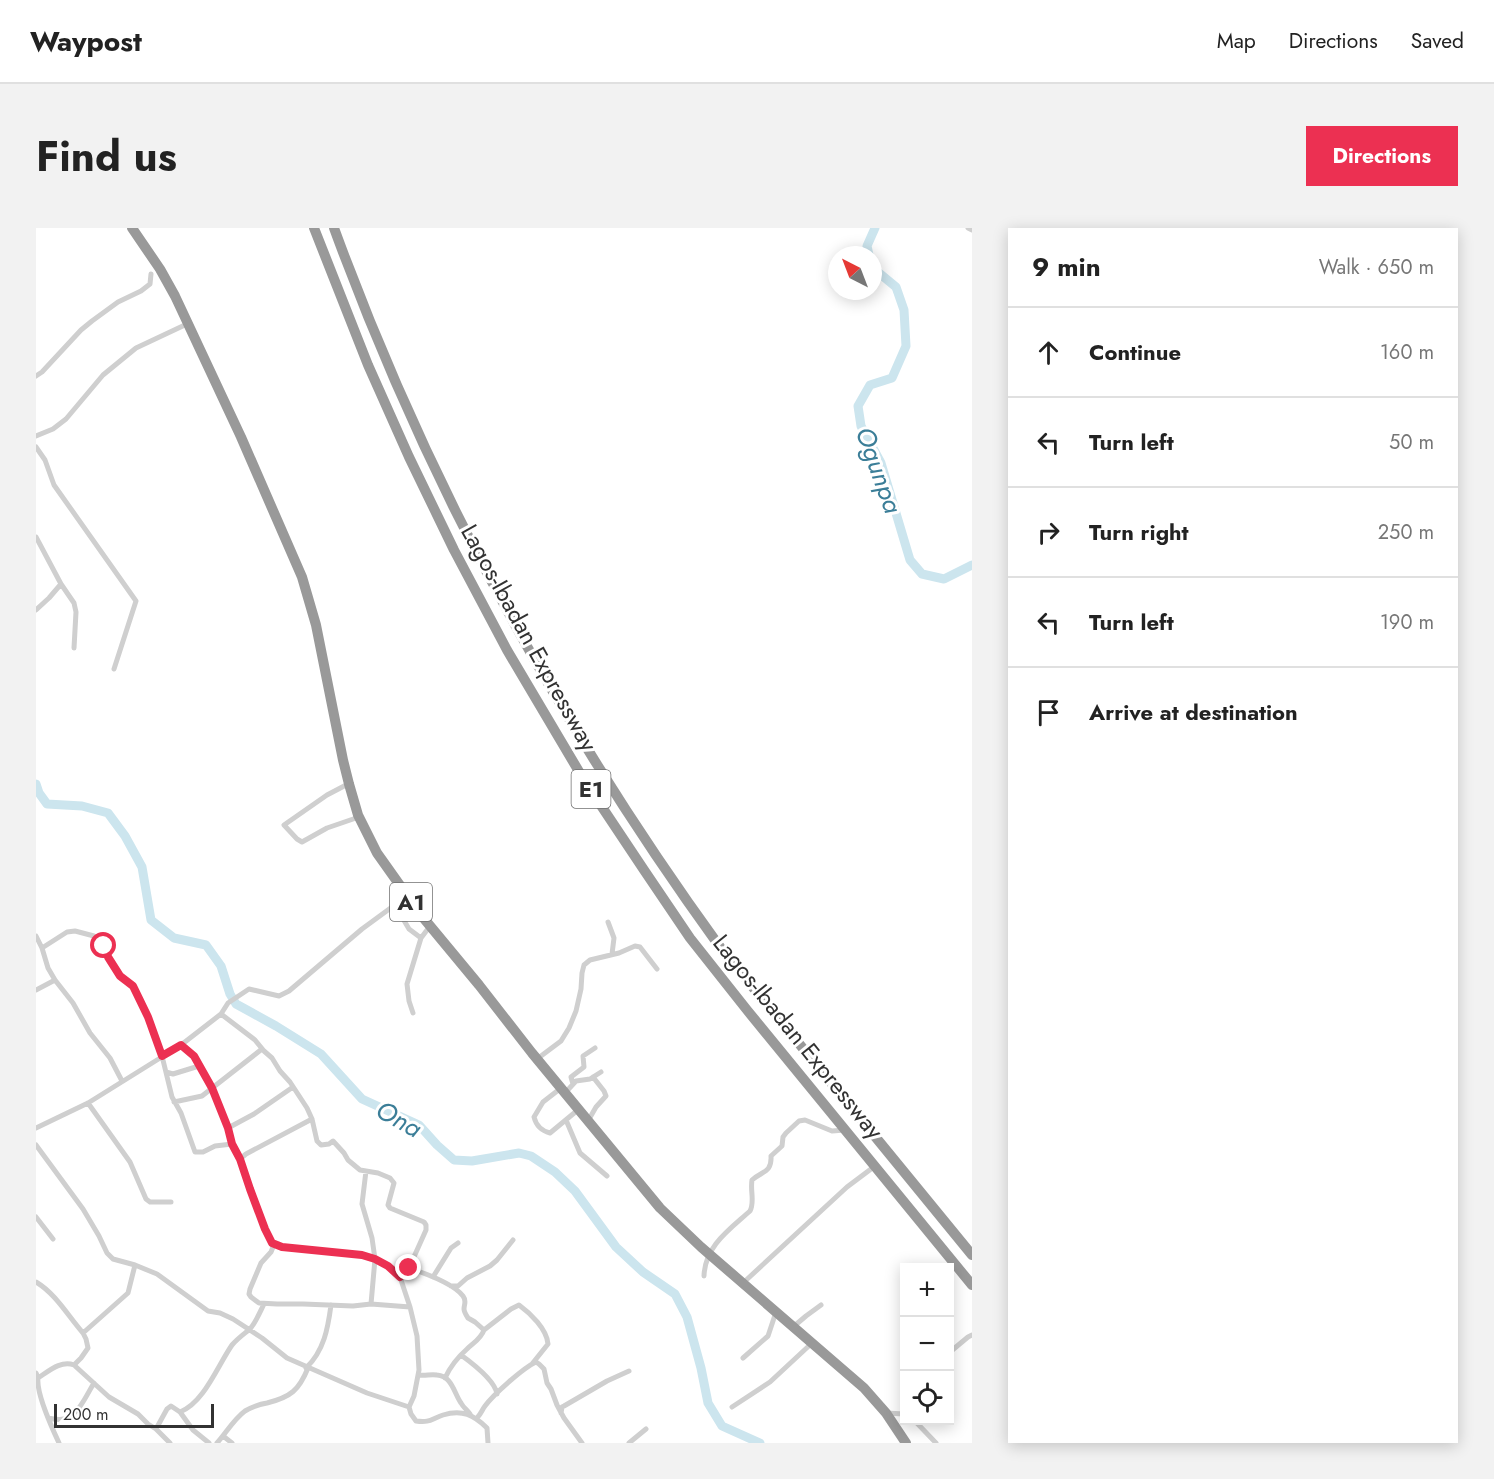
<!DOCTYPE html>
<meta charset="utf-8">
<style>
body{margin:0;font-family:Jost,sans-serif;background:#f2f2f2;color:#222}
.controls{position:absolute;right:18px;bottom:18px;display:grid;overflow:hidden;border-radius:0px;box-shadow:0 3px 15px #0003}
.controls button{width:54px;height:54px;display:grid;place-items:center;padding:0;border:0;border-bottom:2px solid #e0e0e0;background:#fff;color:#222;font:30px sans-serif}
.compass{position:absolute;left:792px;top:18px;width:54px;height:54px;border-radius:50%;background:#fff;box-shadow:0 3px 15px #0003;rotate:318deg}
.scale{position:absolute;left:18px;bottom:15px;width:160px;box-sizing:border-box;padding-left:6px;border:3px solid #323232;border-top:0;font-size:16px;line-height:21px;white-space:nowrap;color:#323232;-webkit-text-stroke:4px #fff;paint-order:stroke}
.stop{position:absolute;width:18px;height:18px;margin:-14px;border:4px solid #ec3052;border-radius:50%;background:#fff}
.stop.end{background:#ec3052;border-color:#fff;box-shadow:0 2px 6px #0008}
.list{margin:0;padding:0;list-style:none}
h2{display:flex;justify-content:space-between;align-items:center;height:78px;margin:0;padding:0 24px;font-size:26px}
h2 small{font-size:20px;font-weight:400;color:#767676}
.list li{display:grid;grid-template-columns:39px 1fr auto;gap:18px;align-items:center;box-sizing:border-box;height:90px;padding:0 24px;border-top:2px solid #e0e0e0}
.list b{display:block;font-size:22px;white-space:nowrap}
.list em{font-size:20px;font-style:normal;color:#767676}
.icon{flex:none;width:33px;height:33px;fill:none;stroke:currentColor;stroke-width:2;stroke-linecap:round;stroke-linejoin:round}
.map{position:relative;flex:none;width:936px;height:1215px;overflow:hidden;border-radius:0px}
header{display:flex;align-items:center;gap:36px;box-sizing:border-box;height:84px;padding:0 30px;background:#fff;border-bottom:2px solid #e0e0e0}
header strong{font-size:28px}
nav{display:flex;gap:33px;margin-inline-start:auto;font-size:21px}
.intro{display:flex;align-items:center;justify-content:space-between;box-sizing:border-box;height:144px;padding:0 36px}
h1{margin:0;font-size:42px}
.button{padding:15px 27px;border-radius:0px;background:#ec3052;color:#fff;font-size:21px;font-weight:700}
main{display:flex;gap:36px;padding:0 36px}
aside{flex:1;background:#fff;border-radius:0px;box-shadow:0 3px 15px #0003}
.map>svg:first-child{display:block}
</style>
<header>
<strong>Waypost</strong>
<nav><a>Map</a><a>Directions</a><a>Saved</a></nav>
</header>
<div class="intro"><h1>Find us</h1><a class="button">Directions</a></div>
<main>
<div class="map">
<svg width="936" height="1215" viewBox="0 0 936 1215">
<rect width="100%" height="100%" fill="#fff"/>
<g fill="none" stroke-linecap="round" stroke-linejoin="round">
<!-- river -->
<path stroke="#cce5ee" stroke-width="9" d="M 833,27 L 831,18 L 839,0
M 837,40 L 860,59 L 868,82 L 870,118 L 856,150 L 834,157 L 822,178 L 825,198 L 845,235 L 874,332 L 886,346 L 908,351 L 936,337
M 0,556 L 3,565 L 11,576 L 46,578 L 72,585 L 89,608 L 106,639 L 115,692 L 138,710 L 170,717 L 185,738 L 194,766 L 200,776 L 240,798 L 285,826 L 326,871 L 383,897 L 401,917 L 418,932 L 436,933 L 483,925 L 495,928 L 519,944 L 539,963 L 580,1019 L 607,1044 L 639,1066 L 651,1089 L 665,1140 L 672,1175 L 686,1198 L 724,1215"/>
<!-- street -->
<path stroke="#cfcfcf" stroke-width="5" d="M 932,0 L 936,2
M 0,148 L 6,144 L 45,102 L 56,93 L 82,74 L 105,63 L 114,56 L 115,46
M 0,208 L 17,201 L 30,191 L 67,147 L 100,120 L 151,96
M 0,219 L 9,232 L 18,257 L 100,373 L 78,441
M 0,309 L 25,356 L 38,375 L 40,384 L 38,420
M 0,382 L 13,370 L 25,356
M 312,556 L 291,567 L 248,597 L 261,611 L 266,614 L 291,600 L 323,589
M 359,677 L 373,701 L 385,710
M 572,694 L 578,710 L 576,726
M 0,708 L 6,720 L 12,740 L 19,752 L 37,775 L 54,805 L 74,830 L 86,853
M 6,720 L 31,704 L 39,703 L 58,708 L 68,718 L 72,729 L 84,748 L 97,757 L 106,774 L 126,828 L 136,869 L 145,885 L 159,924 L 167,924 L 179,918 L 196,916
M 0,762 L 19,752
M 377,785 L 373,773 L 371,756 L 385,710 L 394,698
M 145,817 L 185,786
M 501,831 L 525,813 L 533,800 L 540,783 L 545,761 L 546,745 L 548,737 L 554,732 L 583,725 L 599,718 L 604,719 L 621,741
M 130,844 L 137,846 L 163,838
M 537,856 L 535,849 L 548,839 L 547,828 L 559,820
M 525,860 L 507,874 L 498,889 C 500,897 506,903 514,905 L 543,881
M 529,865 L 540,853 L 554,851 L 565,844
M 138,874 L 166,868 L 226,821
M 52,875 L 94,934 L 110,971 L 114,974 L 135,974
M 530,892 L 544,925 L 571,948
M 552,893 L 560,879 L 570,868 L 568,863 L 557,849
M 0,900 L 52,875 L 145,817 L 157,827 L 175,860 L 192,900 L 196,916 L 204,931 L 214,961 L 229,1001 L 236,1015 L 246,1019 L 326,1027 L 339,1031 L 352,1039 L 364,1049 L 374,1079 L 381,1108 L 383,1142 L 378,1168 L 373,1179 L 375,1186 L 380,1193 C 394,1195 395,1191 407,1187 C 426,1181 438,1187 451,1200 L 452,1215
M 192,900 L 218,886 L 257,859
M 0,917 L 47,981 L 63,1008 L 71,1025 L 77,1031 L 99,1037 L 121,1046 L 172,1083 L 184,1085 L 197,1091 L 226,1110 L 251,1130 L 331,1165 L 373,1179
M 204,931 L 210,926 L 276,891
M 330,943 L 326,976 L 336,1010 L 339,1031 L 335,1076
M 0,989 L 17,1011
M 236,1015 L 237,1019 L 235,1024 L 225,1035 L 214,1061 L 213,1066 L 215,1069 L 223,1075 L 241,1076 L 267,1076 L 317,1078 L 335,1076 L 374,1079
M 373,1040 C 388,1045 417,1055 427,1068 C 431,1073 428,1076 428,1081 C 428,1084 430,1087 432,1090 L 439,1094 L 448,1102
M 668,1048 C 669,1018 693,1002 714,983 C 719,974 714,963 716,952 C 726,943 736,945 735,928 L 746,918 L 747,909 L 750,905 L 763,893 L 769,892 L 796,903 L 809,902
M 364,1049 L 373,1040 L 390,1002 L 390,997 L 388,994 L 354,980 L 352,977 L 358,955 L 354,950 L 342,945 L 324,942 L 312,932 L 308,925 L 297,913 L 293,916 L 285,917 L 281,913 L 276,891 L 271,880 L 254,854 L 244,843 L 236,830 L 228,823 L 219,812 L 185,786 L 192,775 L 213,761 L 243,768 L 253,763 L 326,701 L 371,668
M 397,1049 L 415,1020 L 422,1015
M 0,1054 C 20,1066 32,1088 47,1105
M 707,1055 L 811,959 L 839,938
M 415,1058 L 422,1058 L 431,1050 L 454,1038 L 461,1032 L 477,1012
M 757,1099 L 770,1088 L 785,1077
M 914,1124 L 932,1109 L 936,1107
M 425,1127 C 436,1135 459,1152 461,1166
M 707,1130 L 732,1108 L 740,1084
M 38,1137 L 45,1130 L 52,1120 L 50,1111 L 47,1105 L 92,1065 L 99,1037
M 270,1140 C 288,1123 292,1100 295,1077
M 0,1145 L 2,1150 C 13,1143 25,1132 38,1137 L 73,1169 L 102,1186 L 112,1196 L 120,1201 L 134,1215
M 382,1147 C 390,1148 394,1146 401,1147 C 416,1148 418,1165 425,1175 C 427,1179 431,1182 434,1186
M 2,1150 C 0,1166 16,1200 23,1215
M 409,1150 C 414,1139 422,1129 431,1121 C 437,1115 445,1111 448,1102 L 475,1081 L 483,1077 C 494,1085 511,1101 512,1116 L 496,1136
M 696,1179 L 734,1154 L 776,1115
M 144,1184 C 168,1175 182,1137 196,1117 C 202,1110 208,1106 214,1101 C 220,1094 224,1084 228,1076
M 525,1185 L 526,1179 L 528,1178 L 571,1153 L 593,1143
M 850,1185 L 868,1186
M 12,1190 C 18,1191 25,1193 31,1190 C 44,1184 51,1166 58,1155
M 441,1190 C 445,1186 446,1182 449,1178 C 457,1167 487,1140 500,1134 L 503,1136 L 508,1141 L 511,1155 L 515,1161 L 521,1177 L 528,1190 L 546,1215
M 878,1192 L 900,1215
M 120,1201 L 131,1181 L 135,1178 L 144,1184 L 157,1202 L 173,1215
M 187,1208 L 196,1215
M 181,1215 C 190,1205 198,1191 209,1183 C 216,1179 224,1176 231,1175 C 255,1169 263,1162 272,1140
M 593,1215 L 610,1201"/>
<!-- highway -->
<path stroke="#999" stroke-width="10" d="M 96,0 L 124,41 L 139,68 L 205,209 L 266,349 L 280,397 L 307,532 L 313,556 L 322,587 L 341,625 L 385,687 L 443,757 L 496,825 L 624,980 L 665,1019 L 828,1160 L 850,1185 L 870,1215
M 278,0 L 332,137 L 373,229 L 418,322 L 471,422 L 548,552 L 608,642 L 654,710 L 711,782 L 936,1057
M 298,0 C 392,257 523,497 684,719 L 936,1027"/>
</g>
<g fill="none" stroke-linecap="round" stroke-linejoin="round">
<!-- route -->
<path stroke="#ec3052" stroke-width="8" d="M 68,718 L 72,729 L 84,748 L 97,758 L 112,789 L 126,828 L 145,817 L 158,828 L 176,860 L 192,900 L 196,916 L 204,931 L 214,961 L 229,1001 L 236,1015 L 246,1019 L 326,1027 L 339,1031 L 352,1038 L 364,1049 L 373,1040"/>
</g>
<g text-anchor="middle" stroke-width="6" stroke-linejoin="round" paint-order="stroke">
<!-- shield labels -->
<g fill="#fff" stroke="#707070" stroke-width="1.5">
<rect x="535.5" y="542" width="39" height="38" rx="4.5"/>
<rect x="354" y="655" width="42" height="38" rx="4.5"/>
</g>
<g font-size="22" font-weight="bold" fill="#323232">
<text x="555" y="569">E1</text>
<text x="375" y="682">A1</text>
</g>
<!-- street labels -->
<g font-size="24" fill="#323232" stroke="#fff">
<text transform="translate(493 410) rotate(61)" y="8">Lagos-Ibadan Expressway</text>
<text transform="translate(762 809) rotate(51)" y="8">Lagos-Ibadan Expressway</text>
</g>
<!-- water labels -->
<g font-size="26" font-style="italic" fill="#3b7e98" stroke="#fff">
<text transform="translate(843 242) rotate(70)" y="9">Ogunpa</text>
<text transform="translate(363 891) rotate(29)" y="9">Ona</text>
</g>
</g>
</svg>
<div class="controls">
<button>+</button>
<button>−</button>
<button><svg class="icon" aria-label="locate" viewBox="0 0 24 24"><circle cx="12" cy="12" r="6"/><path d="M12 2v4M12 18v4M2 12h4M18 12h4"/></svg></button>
</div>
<svg class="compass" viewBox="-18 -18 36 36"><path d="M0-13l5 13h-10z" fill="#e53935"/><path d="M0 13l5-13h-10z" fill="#767676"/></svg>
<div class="scale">200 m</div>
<div class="stop" style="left:68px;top:718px"></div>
<div class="stop end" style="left:373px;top:1040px"></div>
</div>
<aside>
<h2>9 min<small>Walk · 650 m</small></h2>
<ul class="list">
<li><svg class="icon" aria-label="ahead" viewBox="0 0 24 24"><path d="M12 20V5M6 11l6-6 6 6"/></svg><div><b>Continue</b></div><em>160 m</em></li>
<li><svg class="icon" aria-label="left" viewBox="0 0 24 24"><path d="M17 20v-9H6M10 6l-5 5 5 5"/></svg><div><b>Turn left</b></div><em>50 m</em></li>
<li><svg class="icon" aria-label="right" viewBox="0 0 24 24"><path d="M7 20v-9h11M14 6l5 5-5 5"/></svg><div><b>Turn right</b></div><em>250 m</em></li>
<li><svg class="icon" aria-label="left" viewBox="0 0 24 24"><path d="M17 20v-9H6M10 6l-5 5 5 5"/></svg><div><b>Turn left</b></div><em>190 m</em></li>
<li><svg class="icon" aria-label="arrive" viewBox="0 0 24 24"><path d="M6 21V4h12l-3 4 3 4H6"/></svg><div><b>Arrive at destination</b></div></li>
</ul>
</aside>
</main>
